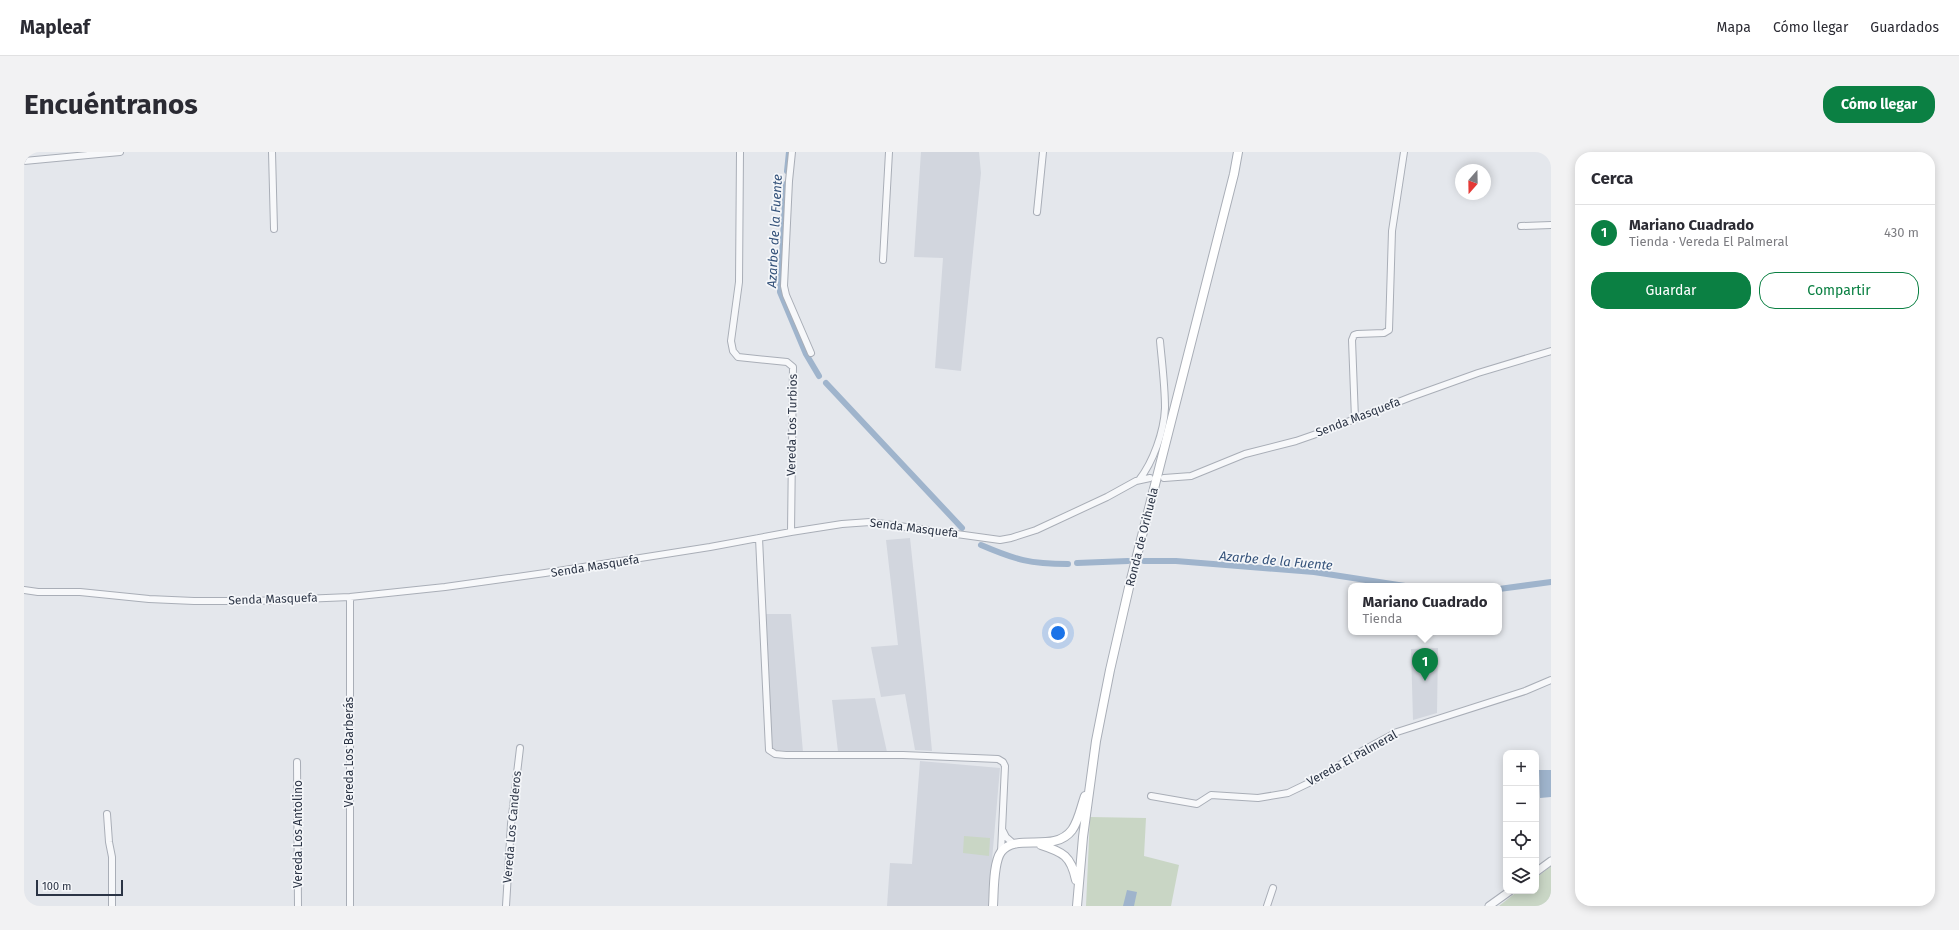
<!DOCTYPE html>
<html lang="es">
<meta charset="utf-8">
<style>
body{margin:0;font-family:"Fira Sans",sans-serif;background:#f2f2f3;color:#2b2b33}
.controls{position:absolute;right:12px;bottom:12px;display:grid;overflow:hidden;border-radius:8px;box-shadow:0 2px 10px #0003}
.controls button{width:36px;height:36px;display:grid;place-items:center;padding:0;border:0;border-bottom:1px solid #e1e1e2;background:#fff;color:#2b2b33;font:20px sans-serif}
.compass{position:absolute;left:1431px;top:12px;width:36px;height:36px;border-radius:50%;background:#fff;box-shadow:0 2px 10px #0003;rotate:200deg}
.scale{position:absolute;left:12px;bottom:10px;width:87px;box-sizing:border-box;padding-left:4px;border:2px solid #2b3445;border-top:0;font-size:11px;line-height:14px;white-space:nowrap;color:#2b3445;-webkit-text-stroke:3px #f4f6f9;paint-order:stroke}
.you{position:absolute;left:1034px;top:481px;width:14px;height:14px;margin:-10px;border:3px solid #fff;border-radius:50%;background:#1a73e8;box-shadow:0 0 0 6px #1a73e833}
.badge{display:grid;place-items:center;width:26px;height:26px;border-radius:50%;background:#0b8043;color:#fff;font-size:13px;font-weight:700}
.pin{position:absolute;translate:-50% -33px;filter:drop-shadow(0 1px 2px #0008)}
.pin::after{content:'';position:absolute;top:21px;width:14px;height:12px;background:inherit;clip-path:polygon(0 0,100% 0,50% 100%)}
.popup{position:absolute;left:1324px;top:431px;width:154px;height:52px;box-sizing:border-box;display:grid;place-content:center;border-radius:8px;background:#fff;filter:drop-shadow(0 1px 3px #0005);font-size:13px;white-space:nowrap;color:#7c7c81}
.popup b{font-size:15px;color:#2b2b33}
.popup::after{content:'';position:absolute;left:50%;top:100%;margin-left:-8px;border:8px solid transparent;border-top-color:#fff}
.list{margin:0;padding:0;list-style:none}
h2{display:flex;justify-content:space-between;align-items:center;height:52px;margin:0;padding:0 16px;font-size:17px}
h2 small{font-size:13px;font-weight:400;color:#7c7c81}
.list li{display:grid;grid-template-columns:26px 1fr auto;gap:12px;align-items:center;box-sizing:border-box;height:56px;padding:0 16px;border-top:1px solid #e1e1e2}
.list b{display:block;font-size:15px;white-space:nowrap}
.list p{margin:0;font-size:13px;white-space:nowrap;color:#7c7c81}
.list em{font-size:13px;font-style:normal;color:#7c7c81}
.actions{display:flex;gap:8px;padding:12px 16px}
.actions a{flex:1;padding:9px 0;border:1px solid #0b8043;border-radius:16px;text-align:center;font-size:14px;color:#0b8043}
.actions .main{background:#0b8043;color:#fff}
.icon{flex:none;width:22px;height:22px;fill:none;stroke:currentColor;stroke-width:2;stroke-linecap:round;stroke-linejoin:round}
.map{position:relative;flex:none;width:1527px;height:754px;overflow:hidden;border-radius:16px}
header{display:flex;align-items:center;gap:24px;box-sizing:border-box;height:56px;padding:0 20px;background:#fff;border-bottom:1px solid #e1e1e2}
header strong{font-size:19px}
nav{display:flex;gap:22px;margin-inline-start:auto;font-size:14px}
.intro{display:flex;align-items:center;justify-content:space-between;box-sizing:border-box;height:96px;padding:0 24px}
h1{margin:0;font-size:28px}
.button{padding:10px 18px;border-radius:16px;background:#0b8043;color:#fff;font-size:14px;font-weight:700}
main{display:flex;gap:24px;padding:0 24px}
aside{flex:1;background:#fff;border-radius:16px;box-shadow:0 2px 10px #0003}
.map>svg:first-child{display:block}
</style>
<header>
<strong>Mapleaf</strong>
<nav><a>Mapa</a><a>Cómo llegar</a><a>Guardados</a></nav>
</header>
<div class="intro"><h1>Encuéntranos</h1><a class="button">Cómo llegar</a></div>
<main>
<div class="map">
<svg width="1527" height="754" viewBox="0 0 1527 754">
<rect width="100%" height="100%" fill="#e4e7ec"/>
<!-- built -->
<path fill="#d2d6de" d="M 897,0 L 955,0 L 957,21 L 937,219 L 911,216 L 919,106 L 890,105 Z
M 886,386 L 902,536 L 908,599 L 891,598 L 881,542 L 857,545 L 847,495 L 874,493 L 862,388 Z
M 741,462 L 767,462 L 779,600 L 748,598 Z
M 1414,496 L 1413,561 L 1389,568 L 1387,497 Z
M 851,546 L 863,600 L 814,600 L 808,548 Z
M 896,609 L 976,616 L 964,754 L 863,754 L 866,711 L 888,712 Z"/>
<!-- green -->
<path fill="#c9d6c5" d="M 1066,665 L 1122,666 L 1120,704 L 1155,713 L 1147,754 L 1062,754 Z
M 940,684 L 966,686 L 965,704 L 939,701 Z
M 1527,714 L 1527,754 L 1475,754 L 1494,739 L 1512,739 L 1512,726 Z"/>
<!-- water -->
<path fill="#9fb4cc" d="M 1515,618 L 1527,618 L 1527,645 L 1516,646 Z
M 1103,738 L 1113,740 L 1110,754 L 1099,754 Z"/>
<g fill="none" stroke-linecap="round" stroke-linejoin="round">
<!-- canal -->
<path stroke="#9fb4cc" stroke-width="6" d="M 763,19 L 765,0
M 762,32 L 756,140 L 782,202 L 795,224
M 802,231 L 938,376
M 957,393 C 992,408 1006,412 1044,412
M 1120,409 L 1152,409 L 1290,420 L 1381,434
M 1053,411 L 1104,409
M 1475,437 L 1527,430"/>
<!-- minor casing -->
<g stroke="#a9aeb7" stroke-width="8">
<path id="minor" d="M 248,0 L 250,77
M 716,0 L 715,130 L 707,189 L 709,199 L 714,205 L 763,210 L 769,215 L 767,380
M 768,0 L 765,29 L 760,134 L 762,143 L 787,201
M 0,9 L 96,0
M 1013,60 L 1019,0
M 1497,74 L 1527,73
M 859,108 L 865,0
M 1331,267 L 1328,188 L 1330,183 L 1333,182 L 1360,181 L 1365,178 L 1368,79 L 1380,0
M 1140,326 L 1167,324 L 1221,302 L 1272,289 L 1295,281 L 1387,245 L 1454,221 L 1527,199
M 1115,328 C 1129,310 1140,280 1141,256 C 1141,234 1138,211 1136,189
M 735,386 L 745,598 L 751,602 L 762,603 L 879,603 L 974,607 L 979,610 L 981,614 L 977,700
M 0,438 L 14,440 L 56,440 L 125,447 L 170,449 L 230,449 L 326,445 L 421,435 L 521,421 L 686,395 L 767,380 L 818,372 L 846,370 L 976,388 L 987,386 L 1012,378 L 1083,345 L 1112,329 L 1126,326
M 326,445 L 326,754
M 273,610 L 274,754
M 1127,644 L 1173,652 L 1187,643 L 1234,646 L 1264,641 L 1293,627 L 1340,598 L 1373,580 L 1501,539 L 1527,528
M 83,662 L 85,690 L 88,705 L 88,754
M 979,679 L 982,685 L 990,692
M 482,754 L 487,672 L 496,596
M 1243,754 L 1249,736"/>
</g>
<!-- tertiary casing -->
<g stroke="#a9aeb7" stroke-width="9">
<path id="tertiary" d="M 1512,720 L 1527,709
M 1465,754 L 1486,739"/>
</g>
<!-- secondary casing -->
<g stroke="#a9aeb7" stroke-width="10">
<path id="secondary" d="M 1017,693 C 1039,700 1047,704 1052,728
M 969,754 C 970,740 969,711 977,700 C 992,680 1030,702 1048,678 C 1055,668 1057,655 1061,644
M 1053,754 L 1059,685 L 1072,589 L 1086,518 L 1106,431 L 1210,22 L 1214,0"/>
</g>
<!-- minor -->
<use href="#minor" stroke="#f7f8fa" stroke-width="6"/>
<!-- tertiary -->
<use href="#tertiary" stroke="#f7f8fa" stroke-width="7"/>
<!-- secondary -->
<use href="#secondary" stroke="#fff" stroke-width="8"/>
</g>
<g text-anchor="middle" stroke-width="3.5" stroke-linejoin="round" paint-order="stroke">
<!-- street labels -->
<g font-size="12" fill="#2b3445" stroke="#f4f6f9">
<text transform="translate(1334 265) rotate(-21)" y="4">Senda Masquefa</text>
<text transform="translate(768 273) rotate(-89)" y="4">Vereda Los Turbios</text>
<text transform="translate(890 376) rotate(7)" y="4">Senda Masquefa</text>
<text transform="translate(1118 385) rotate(-76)" y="4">Ronda de Orihuela</text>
<text transform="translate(571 414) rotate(-9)" y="4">Senda Masquefa</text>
<text transform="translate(249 447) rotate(-2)" y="4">Senda Masquefa</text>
<text transform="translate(325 600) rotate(-90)" y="4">Vereda Los Barberás</text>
<text transform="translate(1328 606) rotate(-29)" y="4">Vereda El Palmeral</text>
<text transform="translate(488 675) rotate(-85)" y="4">Vereda Los Canderos</text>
<text transform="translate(274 682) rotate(-90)" y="4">Vereda Los Antolino</text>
</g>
<!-- water labels -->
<g font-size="13" font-style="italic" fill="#34527a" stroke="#f4f6f9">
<text transform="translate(750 79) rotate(-87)" y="5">Azarbe de la Fuente</text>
<text transform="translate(1252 408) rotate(5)" y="5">Azarbe de la Fuente</text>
</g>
</g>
</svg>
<div class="controls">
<button>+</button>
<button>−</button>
<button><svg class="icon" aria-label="locate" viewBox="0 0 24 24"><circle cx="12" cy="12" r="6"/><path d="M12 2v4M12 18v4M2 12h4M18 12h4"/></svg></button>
<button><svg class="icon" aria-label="layers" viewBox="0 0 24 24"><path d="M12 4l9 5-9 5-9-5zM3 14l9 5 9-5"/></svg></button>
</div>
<svg class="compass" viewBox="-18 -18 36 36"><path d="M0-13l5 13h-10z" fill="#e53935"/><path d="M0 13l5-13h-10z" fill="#7c7c81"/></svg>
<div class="scale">100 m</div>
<div class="you"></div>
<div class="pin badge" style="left:1401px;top:529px">1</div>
<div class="popup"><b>Mariano Cuadrado</b>Tienda</div>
</div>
<aside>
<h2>Cerca<small></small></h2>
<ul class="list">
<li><span class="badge">1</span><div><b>Mariano Cuadrado</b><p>Tienda · Vereda El Palmeral</p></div><em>430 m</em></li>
</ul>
<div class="actions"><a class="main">Guardar</a><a>Compartir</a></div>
</aside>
</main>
